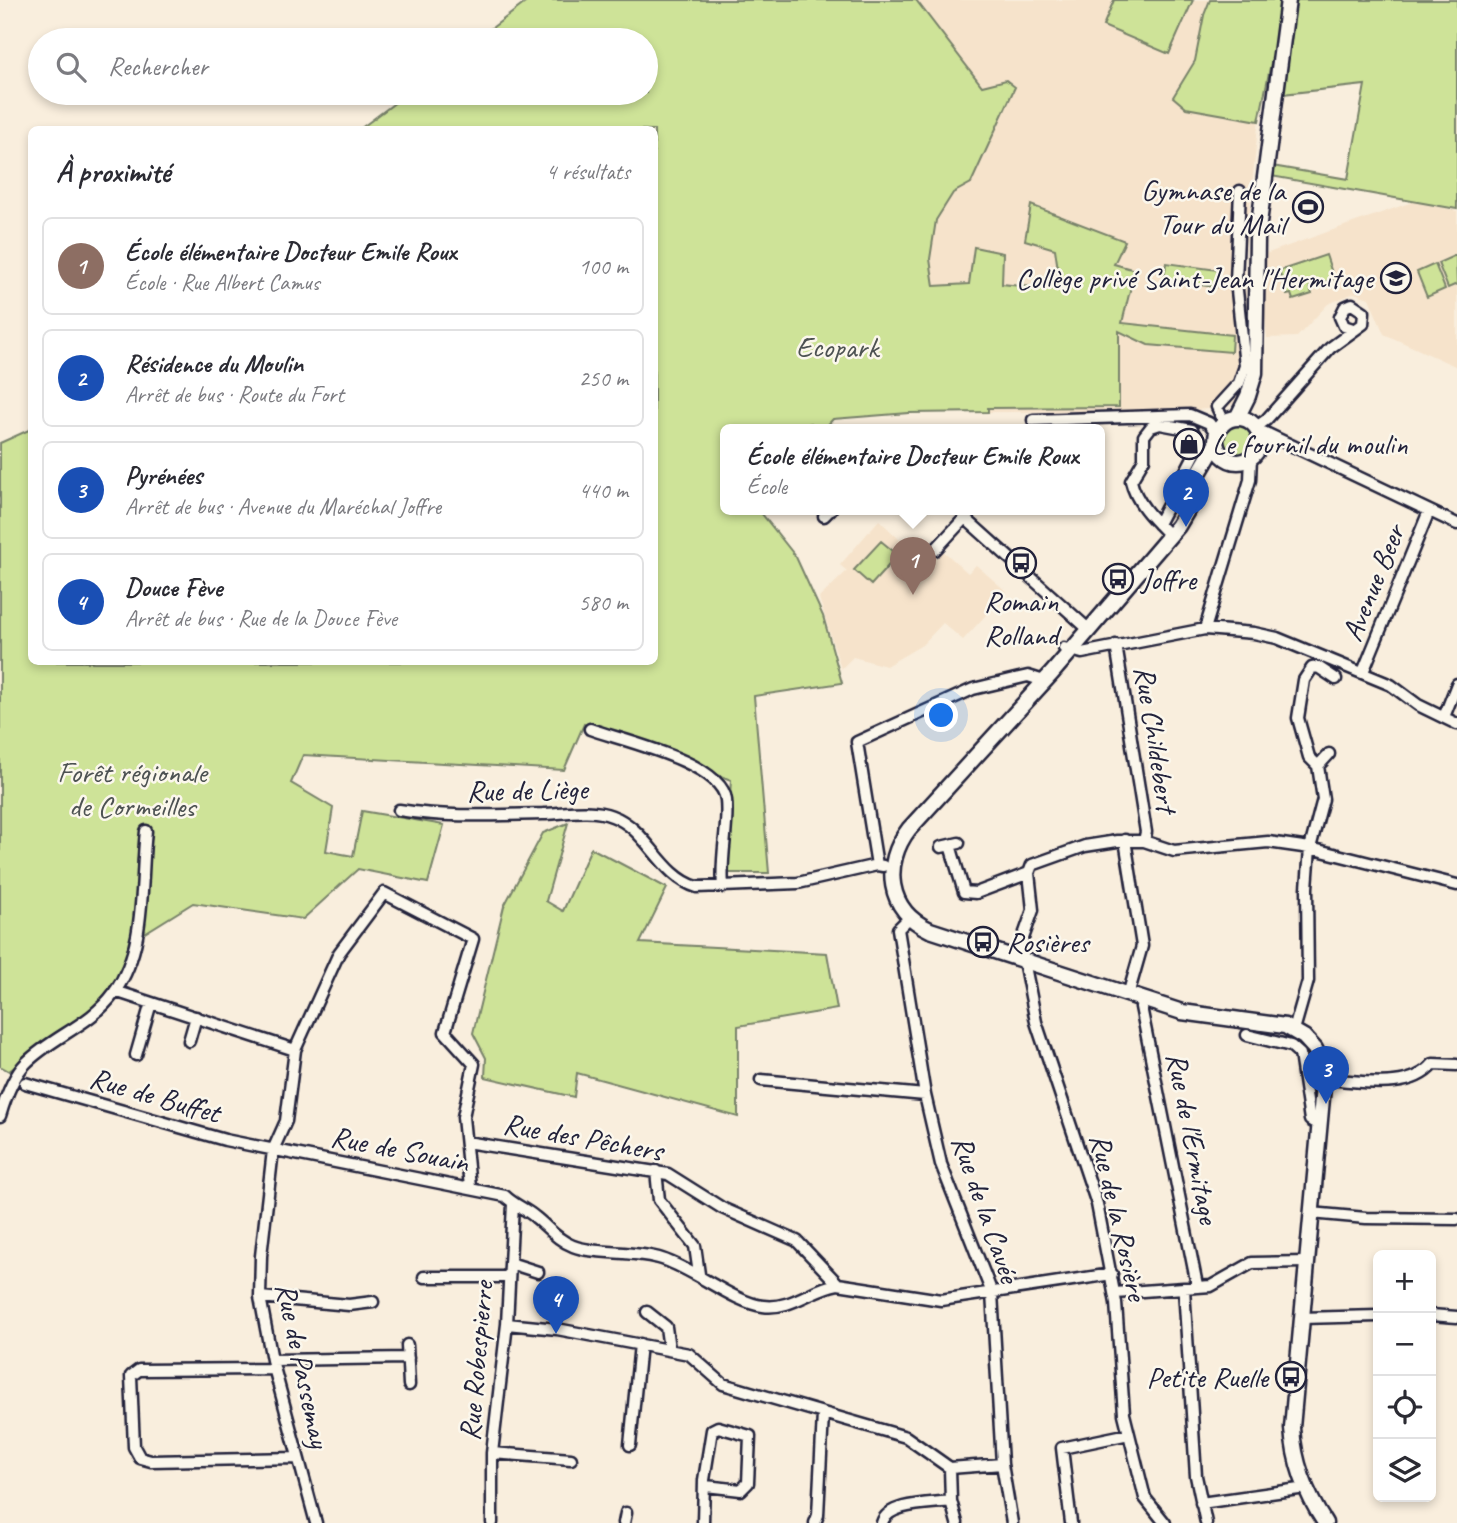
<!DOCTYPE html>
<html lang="fr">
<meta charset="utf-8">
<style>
body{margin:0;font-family:Caveat,sans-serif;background:#f2f2f3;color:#2b2b33}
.controls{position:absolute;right:21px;bottom:21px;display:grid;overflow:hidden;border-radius:10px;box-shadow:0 4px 10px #0003}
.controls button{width:63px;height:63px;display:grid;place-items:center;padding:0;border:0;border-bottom:2px solid #e1e1e2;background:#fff;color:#2b2b33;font:35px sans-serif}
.you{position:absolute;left:942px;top:716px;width:24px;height:24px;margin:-18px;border:5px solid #fff;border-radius:50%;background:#1a73e8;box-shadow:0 0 0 10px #1a73e833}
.badge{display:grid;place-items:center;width:46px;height:46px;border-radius:50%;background:#0b8043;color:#fff;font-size:23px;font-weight:700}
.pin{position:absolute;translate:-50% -58px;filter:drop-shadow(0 2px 4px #0008)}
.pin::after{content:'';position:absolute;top:37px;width:24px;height:21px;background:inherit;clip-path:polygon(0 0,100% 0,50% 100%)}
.popup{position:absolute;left:720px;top:424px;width:385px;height:91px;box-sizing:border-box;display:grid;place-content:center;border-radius:10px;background:#fff;filter:drop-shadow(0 2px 5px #0005);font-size:23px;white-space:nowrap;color:#7c7c81}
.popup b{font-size:26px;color:#2b2b33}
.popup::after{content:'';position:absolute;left:50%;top:100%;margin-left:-14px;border:14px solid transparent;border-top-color:#fff}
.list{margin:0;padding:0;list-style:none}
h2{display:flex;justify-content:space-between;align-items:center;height:91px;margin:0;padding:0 28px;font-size:30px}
h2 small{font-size:23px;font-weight:400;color:#7c7c81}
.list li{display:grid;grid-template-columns:46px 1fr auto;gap:21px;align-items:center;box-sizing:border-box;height:98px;margin:0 14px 14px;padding:0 14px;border:2px solid #e1e1e2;border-radius:10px}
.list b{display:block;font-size:26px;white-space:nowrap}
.list p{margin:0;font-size:23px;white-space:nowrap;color:#7c7c81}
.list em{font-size:23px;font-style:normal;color:#7c7c81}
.icon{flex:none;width:38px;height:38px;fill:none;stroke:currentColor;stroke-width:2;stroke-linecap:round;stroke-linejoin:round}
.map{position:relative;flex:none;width:1457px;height:1523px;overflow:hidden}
.search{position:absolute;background:#fff;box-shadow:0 4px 10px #0003;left:28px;top:28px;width:630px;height:77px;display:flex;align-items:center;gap:18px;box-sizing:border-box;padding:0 24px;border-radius:38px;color:#7c7c81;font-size:26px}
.panel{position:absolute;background:#fff;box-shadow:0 4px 10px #0003;left:28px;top:126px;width:630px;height:539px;border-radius:10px}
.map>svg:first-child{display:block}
</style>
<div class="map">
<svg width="1457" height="1523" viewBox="0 0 1457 1523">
<rect width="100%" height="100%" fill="#f9eedd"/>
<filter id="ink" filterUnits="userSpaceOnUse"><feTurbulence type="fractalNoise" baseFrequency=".0143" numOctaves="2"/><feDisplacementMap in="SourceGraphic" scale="14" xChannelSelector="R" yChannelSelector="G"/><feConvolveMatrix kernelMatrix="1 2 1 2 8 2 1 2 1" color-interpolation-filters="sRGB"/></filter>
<g filter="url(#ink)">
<!-- built -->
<path fill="#f6e3cb" d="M 916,0 L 1271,0 L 1244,263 L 1251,369 L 1239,402 L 1223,408 L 1192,410 L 909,413 L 909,248 L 982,86 Z
M 1415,201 L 1457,211 L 1457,367 L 1384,334 L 1369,298 L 1354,293 L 1328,304 L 1297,337 L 1267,338 L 1262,287 L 1264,250 L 1268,253 Z
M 879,520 L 917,556 L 933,542 L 968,573 L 976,565 L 1007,592 L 963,640 L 943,623 L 922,645 L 886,666 L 853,657 L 841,669 L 819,598 L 847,571 L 840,565 Z"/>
<!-- green -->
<path fill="#cee398" stroke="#78826a" stroke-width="2" d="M 529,0 L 916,0 L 982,86 L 1006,80 L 1015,87 L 971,183 L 953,193 L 936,220 L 930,259 L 934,286 L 969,284 L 974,247 L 1003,253 L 1002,284 L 1061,290 L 1055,249 L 1025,240 L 1031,205 L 1125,241 L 1114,264 L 1135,270 L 1122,323 L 1232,335 L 1231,352 L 1148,345 L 1119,331 L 1119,407 L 988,408 L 988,412 L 909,413 L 833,419 L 824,429 L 791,429 L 812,423 L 785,429 L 726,429 L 726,509 L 758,509 L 796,557 L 823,616 L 842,683 L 754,696 L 769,873 L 725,873 L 731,780 L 584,724 L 564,770 L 303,755 L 291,783 L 333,808 L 326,851 L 353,856 L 362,811 L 444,825 L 428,883 L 358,869 L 303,919 L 193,903 L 140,936 L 115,984 L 81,1020 L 9,1071 L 0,1066 L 0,443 L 31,429 L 32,662 L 654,662 L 654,130 L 360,129 L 408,93 L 646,93 L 646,40 L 476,40 Z
M 1114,0 L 1193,0 L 1169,54 L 1103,26 Z
M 1210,0 L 1284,0 L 1259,121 L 1186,108 L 1173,97 L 1195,61 L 1204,15 Z
M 1296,0 L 1457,0 L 1457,209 L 1271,176 L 1272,166 L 1348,179 L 1365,85 L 1282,94 Z
M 1326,255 L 1334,279 L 1310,287 L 1312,294 L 1293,300 L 1291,294 L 1287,295 L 1279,271 Z
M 1456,255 L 1457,284 L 1448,288 L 1438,263 Z
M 1166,263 L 1218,270 L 1216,287 L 1164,280 Z
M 1435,264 L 1445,289 L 1427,297 L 1417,272 Z
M1223 440a15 15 0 1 1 30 0a15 15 0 1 1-30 0Z
M 881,541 L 898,555 L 871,585 L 854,570 Z
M 568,823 L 546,901 L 563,911 L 591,848 L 667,888 L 640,943 L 827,953 L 837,1009 L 738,1026 L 738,1117 L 577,1073 L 574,1097 L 485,1077 L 486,1058 L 473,1033 L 504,906 L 543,833 Z"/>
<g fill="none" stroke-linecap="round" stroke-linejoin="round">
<!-- street casing -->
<g stroke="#22223b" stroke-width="15">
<path id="street" d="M 1033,420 L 1190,415 L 1209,423 L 1217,434
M 1224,422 L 1217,407 L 1239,383 L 1245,366 L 1236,281 L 1240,191
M 1256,427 L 1266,420 L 1330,348 L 1363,324 L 1364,312 L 1352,304 L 1345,307 L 1340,317 L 1344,326 L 1353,329
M 1257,429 L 1457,524
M 1259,444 L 1266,440 L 1277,441
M 824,516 L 831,509
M 965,518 L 1086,627 L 1085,635
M 1158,524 L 1200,444 L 1192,430 L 1160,424 L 1151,427 L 1144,436 L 1144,459 L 1131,481 C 1136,503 1154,520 1169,535
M 935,550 L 973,509
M 1205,629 L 1250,480 L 1251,457
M 1116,645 L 1146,832 L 1144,841
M 1064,648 L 1082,653 L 1205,629 L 1254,633 L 1277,638 L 1391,685 L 1418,705 L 1457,724
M 1363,672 L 1429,511
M 1444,717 L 1457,684
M 590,729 C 620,740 722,762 726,800 C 729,826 720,856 723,887
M 1318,766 L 1329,754
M 399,810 C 447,818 495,815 543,814 C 565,813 592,808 612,816 C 648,829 660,876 697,887 L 798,883 L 877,865
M 1125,840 L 1142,946 L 1128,995
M 950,845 L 964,892 L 976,893 L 1029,873
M 941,847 L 959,843
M 883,866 L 877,865 L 857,742 L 973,689 L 1028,676 L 1044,681
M 910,917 L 898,929 L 925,1095 L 941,1164 L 992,1293 L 1002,1464 L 1012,1523
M 1016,958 L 1033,910 L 1029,873 L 1032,865 L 1085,846 L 1117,841 L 1144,841 L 1174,851 L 1268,842 L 1310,848 L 1457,885
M 1024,961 L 1036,1022 L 1097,1204 L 1116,1303 L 1124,1414 L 1145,1498 L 1165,1523
M 115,991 L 295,1050
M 1142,1000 L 1141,1007 L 1197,1285
M 1294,1030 L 1308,981 L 1307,888 L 1310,848 L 1323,799 L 1318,766 L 1309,757 L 1298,718 L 1304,680 L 1312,668 L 1318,667 L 1336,679
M 1247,1035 L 1291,1046 L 1300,1054 L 1310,1120 L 1320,1126
M 189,1041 L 196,1017
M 136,1055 L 151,1003
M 1324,1079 C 1357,1080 1409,1093 1433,1064 L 1457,1065
M 761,1080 L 925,1095
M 25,1083 L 225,1140 L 505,1196 C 514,1205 526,1209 535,1217 C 548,1227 557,1240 573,1246 C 595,1255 635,1250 662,1259 C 694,1269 735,1303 763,1306 C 791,1310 812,1288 838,1284
M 0,1116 C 5,1099 13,1076 26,1063 C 53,1036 91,1025 114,993 C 147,947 140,885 146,831
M 466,1142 L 668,1174 L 722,1208 L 797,1241 L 838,1284 L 941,1300 L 1112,1274
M 656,1171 L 659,1200 L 695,1246 L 699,1274
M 1311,1213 L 1366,1218 L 1457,1219
M 510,1263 L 538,1272
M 424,1277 L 509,1277
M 1184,1289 L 1196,1476 L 1206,1523
M 1115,1293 L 1211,1286 L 1252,1263 L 1307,1262
M 260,1297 L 349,1305 L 373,1302
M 647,1312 L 666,1327 L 669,1349
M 1431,1315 L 1457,1317
M 1301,1318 L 1378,1316
M 507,1324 L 557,1329 L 689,1354 L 723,1384 L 906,1437 L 950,1468 L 1002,1464
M 407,1345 L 409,1385
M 272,1360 L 408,1358
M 274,1369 L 139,1370 L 131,1376 L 134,1447 L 140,1458 L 151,1461 L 297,1458
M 630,1445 L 640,1344
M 492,1453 L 571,1459
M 950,1468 L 951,1501 L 957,1523
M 1201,1503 L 1306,1488
M 316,1523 L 272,1360 L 260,1297 L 261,1256 L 273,1150 L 286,1121 L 295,1050 L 339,953 L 384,893 L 473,939 L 445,1032 L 474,1064 L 463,1117 L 470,1187
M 492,1523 L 492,1453 L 507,1324 L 513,1204
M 624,1523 L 626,1513
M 703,1523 L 704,1480 L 712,1430 L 718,1427 L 750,1436 L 748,1483 L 741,1490 L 706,1486
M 815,1523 L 818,1515 L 823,1414
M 882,1523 C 888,1502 932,1504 951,1501
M 1071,1523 L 1062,1448 L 1129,1434"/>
</g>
<!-- secondary casing -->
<g stroke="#22223b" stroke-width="19">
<path id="secondary" d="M 1237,418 L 1248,396 L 1255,373 L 1257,239 L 1288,0
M1216 440a22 22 0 1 1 44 0a22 22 0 1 1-44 0Z
M 1216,444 L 1199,473 L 1188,509 L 1178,526 L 1052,673 L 909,829 C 882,864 887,911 930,930 L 1182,1012 L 1285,1026 L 1304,1037 L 1315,1049 L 1323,1065 L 1323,1087 L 1292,1428 C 1294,1463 1306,1494 1325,1523"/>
</g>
<!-- street -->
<use href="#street" stroke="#fbf7ec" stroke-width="10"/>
<!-- secondary -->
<use href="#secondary" stroke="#fbf7ec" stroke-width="14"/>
</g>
</g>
<!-- icons -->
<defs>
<g id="stadium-ring" transform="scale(1.575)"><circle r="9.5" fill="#fbf7ec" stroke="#22223b" stroke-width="1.5"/><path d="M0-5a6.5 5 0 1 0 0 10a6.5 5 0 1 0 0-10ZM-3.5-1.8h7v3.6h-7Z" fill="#22223b"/></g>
<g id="school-ring" transform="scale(1.575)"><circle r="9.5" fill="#fbf7ec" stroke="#22223b" stroke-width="1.5"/><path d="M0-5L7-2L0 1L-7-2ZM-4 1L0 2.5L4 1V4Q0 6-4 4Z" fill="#22223b"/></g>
<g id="shop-ring" transform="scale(1.575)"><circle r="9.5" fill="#fbf7ec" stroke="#22223b" stroke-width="1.5"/><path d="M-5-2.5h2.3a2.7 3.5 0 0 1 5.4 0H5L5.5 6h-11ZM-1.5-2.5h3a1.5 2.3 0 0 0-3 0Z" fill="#22223b"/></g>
<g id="bus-ring" transform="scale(1.575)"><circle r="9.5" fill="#fbf7ec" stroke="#22223b" stroke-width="1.5"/><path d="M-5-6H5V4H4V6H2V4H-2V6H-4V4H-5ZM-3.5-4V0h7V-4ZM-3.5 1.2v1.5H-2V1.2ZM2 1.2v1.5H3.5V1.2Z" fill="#22223b"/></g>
</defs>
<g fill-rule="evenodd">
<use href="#stadium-ring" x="1308" y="207"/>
<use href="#school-ring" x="1396" y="278"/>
<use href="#shop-ring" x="1189" y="444"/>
<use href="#bus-ring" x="1021" y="563"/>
<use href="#bus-ring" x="1118" y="579"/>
<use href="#bus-ring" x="983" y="942"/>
<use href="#bus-ring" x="1291" y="1377"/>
</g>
<g text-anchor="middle" stroke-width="5" stroke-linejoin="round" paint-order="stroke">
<!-- poi labels -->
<g font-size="30" fill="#22223b" stroke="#fbf7ec" text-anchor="end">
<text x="1285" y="200">Gymnase de la<tspan x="1285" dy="34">Tour du Mail</tspan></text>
<text x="1373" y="288">Collège privé Saint-Jean l'Hermitage</text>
<text x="1212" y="454" text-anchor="start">Le fournil du moulin</text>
<text x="1141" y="589" text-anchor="start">Joffre</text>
<text x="1021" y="611" text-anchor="middle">Romain<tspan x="1021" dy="34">Rolland</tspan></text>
<text x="1006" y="952" text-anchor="start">Rosières</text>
<text x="1268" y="1387">Petite Ruelle</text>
</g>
<!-- park labels -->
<g font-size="30" fill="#4d5252" stroke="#fbf7ec">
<text x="837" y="357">Ecopark</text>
<text x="132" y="782">Forêt régionale<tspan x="132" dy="34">de Cormeilles</tspan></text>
</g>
<!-- street labels -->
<g font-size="30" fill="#22223b" stroke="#fbf7ec">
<text transform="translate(1373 583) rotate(-68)" y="10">Avenue Beer</text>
<text transform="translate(1156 739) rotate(81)" y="10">Rue Childebert</text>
<text transform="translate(527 790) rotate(-1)" y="10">Rue de Liège</text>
<text transform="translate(155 1095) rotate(16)" y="10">Rue de Buffet</text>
<text transform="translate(583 1137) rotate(10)" y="10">Rue des Pêchers</text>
<text transform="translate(1193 1138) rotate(79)" y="10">Rue de l'Ermitage</text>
<text transform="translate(400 1149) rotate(11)" y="10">Rue de Souain</text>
<text transform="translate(986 1209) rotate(71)" y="10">Rue de la Cavée</text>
<text transform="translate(1119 1217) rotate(77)" y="10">Rue de la Rosière</text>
<text transform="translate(476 1361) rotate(-85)" y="10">Rue Robespierre</text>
<text transform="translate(303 1365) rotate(78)" y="10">Rue de Passemay</text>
</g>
</g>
</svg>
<div class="controls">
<button>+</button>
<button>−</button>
<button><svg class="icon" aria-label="locate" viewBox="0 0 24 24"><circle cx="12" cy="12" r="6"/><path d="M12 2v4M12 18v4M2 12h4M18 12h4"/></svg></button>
<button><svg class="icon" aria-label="layers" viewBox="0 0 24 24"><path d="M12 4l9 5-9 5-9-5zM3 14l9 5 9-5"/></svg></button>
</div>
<div class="you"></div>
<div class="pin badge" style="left:913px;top:595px;background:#8d6e63">1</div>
<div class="popup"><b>École élémentaire Docteur Emile Roux</b>École</div>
<div class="pin badge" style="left:1186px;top:527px;background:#1a4fb4">2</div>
<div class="pin badge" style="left:1326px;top:1104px;background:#1a4fb4">3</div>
<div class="pin badge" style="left:556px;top:1334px;background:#1a4fb4">4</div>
<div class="search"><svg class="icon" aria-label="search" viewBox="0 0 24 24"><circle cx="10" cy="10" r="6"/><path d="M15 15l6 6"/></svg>Rechercher</div>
<section class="panel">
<h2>À proximité<small>4 résultats</small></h2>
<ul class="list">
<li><span class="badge" style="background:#8d6e63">1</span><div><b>École élémentaire Docteur Emile Roux</b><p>École · Rue Albert Camus</p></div><em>100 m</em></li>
<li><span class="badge" style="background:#1a4fb4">2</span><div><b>Résidence du Moulin</b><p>Arrêt de bus · Route du Fort</p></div><em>250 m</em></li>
<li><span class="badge" style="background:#1a4fb4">3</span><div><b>Pyrénées</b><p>Arrêt de bus · Avenue du Maréchal Joffre</p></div><em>440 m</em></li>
<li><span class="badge" style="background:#1a4fb4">4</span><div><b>Douce Fève</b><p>Arrêt de bus · Rue de la Douce Fève</p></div><em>580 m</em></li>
</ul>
</section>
</div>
